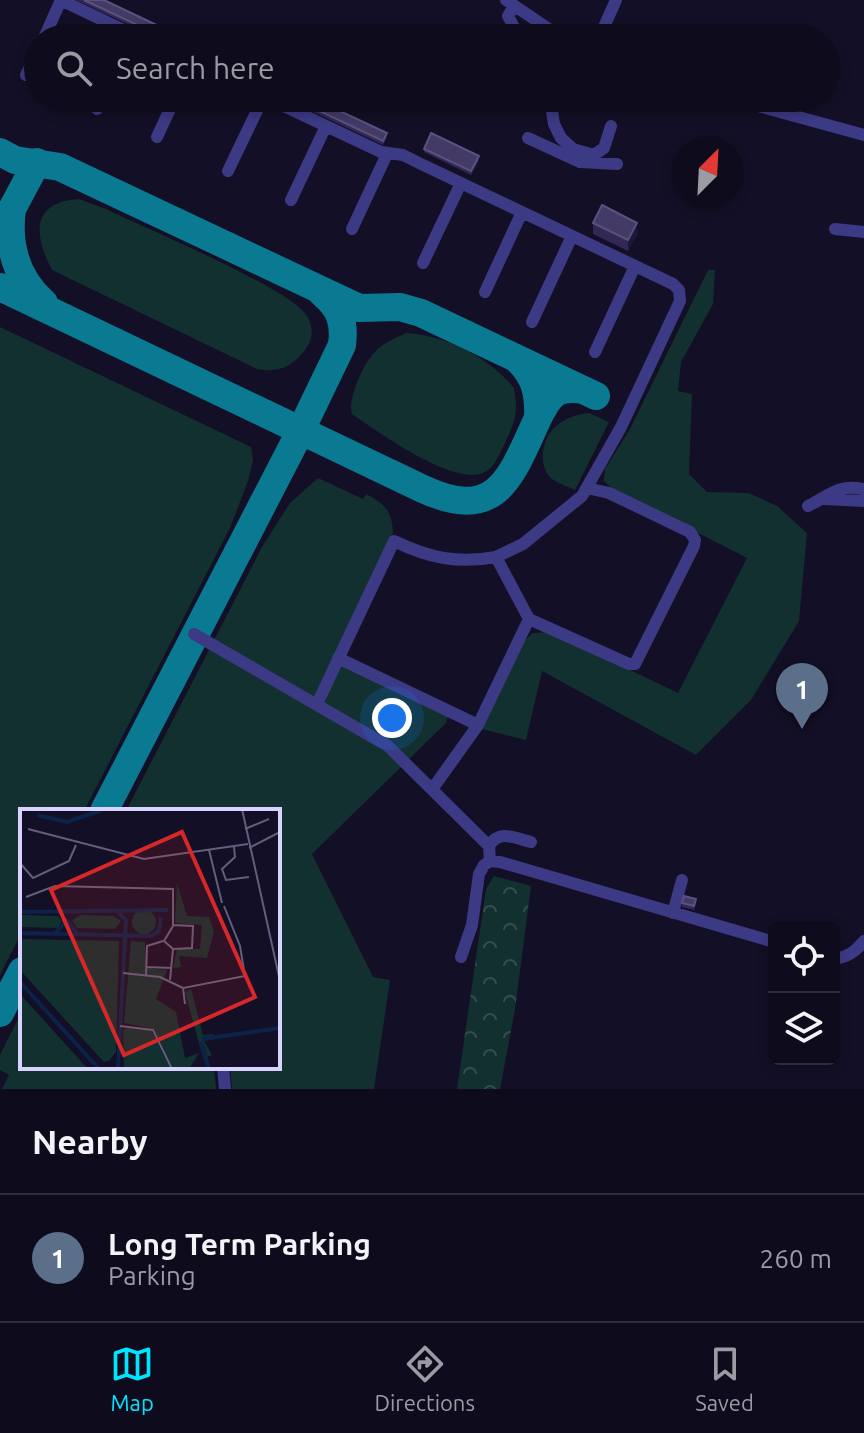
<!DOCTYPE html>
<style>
body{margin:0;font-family:Ubuntu,sans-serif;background:#1c1929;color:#f1f3f6}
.controls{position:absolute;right:24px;bottom:24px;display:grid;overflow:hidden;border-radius:12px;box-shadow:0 4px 12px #0003}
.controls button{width:72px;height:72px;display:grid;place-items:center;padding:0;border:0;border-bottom:2px solid #2e2b3b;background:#0e0b1c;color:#f1f3f6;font:40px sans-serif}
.compass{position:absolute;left:672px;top:136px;width:72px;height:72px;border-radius:50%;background:#0e0b1c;box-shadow:0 4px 12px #0003;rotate:24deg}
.you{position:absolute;left:392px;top:718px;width:28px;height:28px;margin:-20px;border:6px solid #fff;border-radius:50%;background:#1a73e8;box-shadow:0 0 0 12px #1a73e833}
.badge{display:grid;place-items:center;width:52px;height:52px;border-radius:50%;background:#00e5ff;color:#fff;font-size:26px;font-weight:700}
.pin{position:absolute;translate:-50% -66px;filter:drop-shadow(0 2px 4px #0008)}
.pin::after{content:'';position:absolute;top:42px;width:28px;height:24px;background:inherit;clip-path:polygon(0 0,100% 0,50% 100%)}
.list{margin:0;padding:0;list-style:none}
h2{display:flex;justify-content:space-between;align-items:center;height:104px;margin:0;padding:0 32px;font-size:34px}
h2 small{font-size:26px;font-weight:400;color:#9b9ba3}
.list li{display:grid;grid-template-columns:52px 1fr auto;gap:24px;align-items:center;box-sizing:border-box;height:128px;padding:0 32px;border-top:2px solid #2e2b3b}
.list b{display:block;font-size:30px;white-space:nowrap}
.list p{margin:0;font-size:26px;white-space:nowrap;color:#9b9ba3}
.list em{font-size:26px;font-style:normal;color:#9b9ba3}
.icon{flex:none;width:44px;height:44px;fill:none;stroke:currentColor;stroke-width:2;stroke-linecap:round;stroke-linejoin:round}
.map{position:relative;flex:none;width:864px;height:1089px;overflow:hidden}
.search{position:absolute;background:#0e0b1c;box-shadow:0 4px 12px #0003;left:24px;right:24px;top:24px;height:88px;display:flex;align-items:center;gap:20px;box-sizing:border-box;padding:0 28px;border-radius:44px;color:#9b9ba3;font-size:30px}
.sheet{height:232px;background:#0e0b1c}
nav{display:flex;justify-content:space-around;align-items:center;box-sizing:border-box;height:112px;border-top:2px solid #2e2b3b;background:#0e0b1c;font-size:22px;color:#9b9ba3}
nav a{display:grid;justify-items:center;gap:4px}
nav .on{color:#00e5ff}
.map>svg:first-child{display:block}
</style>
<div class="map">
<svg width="864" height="1089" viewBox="0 0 864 1089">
<defs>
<pattern id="forest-crowns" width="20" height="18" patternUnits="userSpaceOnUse" patternTransform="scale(2)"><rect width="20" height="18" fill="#12302f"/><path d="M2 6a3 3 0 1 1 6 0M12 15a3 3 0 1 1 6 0" fill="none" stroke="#344d4e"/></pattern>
</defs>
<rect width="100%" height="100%" fill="#130f26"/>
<!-- green -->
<path fill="#12302f" d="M 79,199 L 106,209 C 142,227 292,289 307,316 C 317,333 310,347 297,359 C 284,370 273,372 257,369 L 52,270 C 34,236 30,202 79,199 Z
M 708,270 L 715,270 L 713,304 L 681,362 L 678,391 L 692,394 L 689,474 L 707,492 L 749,493 L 777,506 L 807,533 L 799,621 L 751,700 L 696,755 L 542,671 L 526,740 L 482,729 L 523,642 L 533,633 L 551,632 L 678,693 L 747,558 L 612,489 L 604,481 L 605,469 L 630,429 Z
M 0,327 L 251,447 L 253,461 L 248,481 L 230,528 L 84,811 L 22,811 L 22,932 L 0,975 Z
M 406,333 C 445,335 489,357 514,388 C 519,414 514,424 503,447 C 499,456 494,467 485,472 C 455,488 377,431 352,414 C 347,400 363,365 373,354 C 382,343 393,339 406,333 Z
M 589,413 L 609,422 L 575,490 C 568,487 558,483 552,479 C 537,466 542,440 554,428 C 563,419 577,414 589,413 Z
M 318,478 L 363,499 L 366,494 C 385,504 392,511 393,533 L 333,659 L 448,715 L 446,723 L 312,854 L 373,977 L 390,980 L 374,1089 L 232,1089 L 230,1067 L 278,1067 L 278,811 L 126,811 L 262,547 L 290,503 Z
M 22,1011 L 22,1067 L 214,1067 L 216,1089 L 2,1089 L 9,1075 L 0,1070 L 0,1055 Z"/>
<!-- forest -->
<path fill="url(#forest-crowns)" d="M 494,876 L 531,886 L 515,1009 L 500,1089 L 457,1089 L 486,889 Z"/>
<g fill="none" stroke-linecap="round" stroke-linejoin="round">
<!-- taxiway -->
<path stroke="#0a7a92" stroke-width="28" d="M 0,152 L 15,160 L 60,167 L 359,308 L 400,307 L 421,313 L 596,396
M 12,209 L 37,162
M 0,222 L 12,209 C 7,246 16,278 44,303
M 0,287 L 423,489 C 498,524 511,476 538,418
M 516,358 C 535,376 539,392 538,418 C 550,394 556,386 584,390
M 104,811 L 301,430 L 342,345 C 345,322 340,308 322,293
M 0,1013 L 22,971"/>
<!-- minor -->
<path stroke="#3d3a85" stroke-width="12" d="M 61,0 L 140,38
M 506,0 L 562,38
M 514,6 L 508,16 L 520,38
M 44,38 L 61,0
M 599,38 L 616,0
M 26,75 L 38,50
M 267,98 L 381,152 L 403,155 L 421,164 L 673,284 L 679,290 L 680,301 L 621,427 L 582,496 L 523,544 L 496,557 L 529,619 L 478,725 L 433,788
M 550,98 L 554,124 L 561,138 L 573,149 L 594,155 L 604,148 L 611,126
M 729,98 L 864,135
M 97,109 L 102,98
M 157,137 L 175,98
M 528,138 L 580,162 L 617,164
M 228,171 L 263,98
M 291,200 L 326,126
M 352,229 L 387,154
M 835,229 L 864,232
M 423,263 L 461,183
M 485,292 L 522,212
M 532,322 L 572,236
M 595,352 L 635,266
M 824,499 L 864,501
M 808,506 C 831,495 836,484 864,489
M 529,619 L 629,664 L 635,664 L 694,546 L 695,540 L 690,532 L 609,493 L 587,488
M 194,634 L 388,746 L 489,846 L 490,861
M 338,658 L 478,725
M 317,704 L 394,541 C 429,558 458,564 496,557
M 489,846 C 499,829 515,838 531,842
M 673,913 L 682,880
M 461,957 L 472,925 L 479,874 L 484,865 L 490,861 L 500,862 L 774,942
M 834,958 C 846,959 857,950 864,941
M 223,1067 L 225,1089"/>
</g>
<!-- wall -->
<path fill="#312854" d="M 76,0 L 104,0 L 184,38 L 157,38 Z
M 284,98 L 312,98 L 387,137 L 383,145 Z
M 424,149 L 479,160 L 471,175 L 424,152 Z
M 593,223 L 637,234 L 628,251 L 593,234 Z
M 682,903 L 696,903 L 694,910 L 682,907 Z"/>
<!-- shaded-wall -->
<path fill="#1d163a" d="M 637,223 L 637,234 L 628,251 L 628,240 Z"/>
<!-- building -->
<path fill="#433a66" stroke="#5a527e" stroke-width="2" d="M 84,0 L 104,0 L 184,38 L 165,38 Z
M 292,98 L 312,98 L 387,133 L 383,141 Z
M 431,133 L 479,156 L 471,171 L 424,149 Z
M 602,205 L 637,223 L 628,240 L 593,223 Z
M 684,896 L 696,899 L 694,906 L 682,903 Z"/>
<!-- overview -->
<g transform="translate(20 809)">
<rect width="260" height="260" fill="#130f26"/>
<path d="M 157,74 L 167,107 L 189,108 L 194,122 L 187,149 L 159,147 L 161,158 L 153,159 L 157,140 L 180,140 L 182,116 L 155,114 ZM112 113a12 12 0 1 1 24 0a12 12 0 1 1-24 0ZM 2,106 L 38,107 L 42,112 L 38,119 L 0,118 ZM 61,106 L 93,107 L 101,112 L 95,120 L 57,119 L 52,111 ZM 0,130 L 99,132 L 96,243 L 89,252 L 84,253 L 0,161 ZM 111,132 L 125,133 L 126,159 L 147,161 L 136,190 L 156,203 L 165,249 L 179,244 L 169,260 L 153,260 L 134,220 L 104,214 ZM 0,185 L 68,260 L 0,260 ZM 108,218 L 131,221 L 151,260 L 104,260 L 103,221 Z" fill="#12302f"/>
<path d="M 171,180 L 183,226 L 193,225 L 193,230 L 184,232 L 192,246 L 183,249 L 165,183 Z" fill="#12302f"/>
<path fill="none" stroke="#0c2248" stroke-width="4" d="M 17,6 L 47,13 L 80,2M 0,103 L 148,101M 0,124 L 131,127 L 139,122 L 141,108M 35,124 L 47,112 L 57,124M 0,173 L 79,260M 182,230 L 260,219M 181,233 L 189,260M 98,260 L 106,111 L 99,104"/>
<path fill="none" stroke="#625e7d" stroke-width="2" d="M 222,0 L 260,172M 8,20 L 124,50 L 228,35M 225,20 L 249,10M 214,38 L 215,48 L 202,60 L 206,71 L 229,68M 229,39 L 260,23M 189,41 L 202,94M 0,54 L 13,69 L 49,52 L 56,36M 6,88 L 35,77 L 153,80 L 153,117 L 144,132 L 153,140 L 150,171M 153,116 L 173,117 L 172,139 L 153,140M 127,158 L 152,159M 103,164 L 140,168 L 163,179M 126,167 L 127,137 L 143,132M 165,195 L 163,179 L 225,167 L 220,137 L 204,97M 100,217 L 133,221 L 152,260"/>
<path fill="#d62828" fill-opacity="0.15" stroke="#d62828" stroke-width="4" d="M 162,23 L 235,188 L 104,246 L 31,81 Z"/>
<rect width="260" height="260" fill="none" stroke="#d9d4ff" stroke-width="4"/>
</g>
</svg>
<div class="controls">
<button><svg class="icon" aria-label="locate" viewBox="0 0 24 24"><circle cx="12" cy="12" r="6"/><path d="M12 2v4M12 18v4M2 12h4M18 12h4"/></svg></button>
<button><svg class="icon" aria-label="layers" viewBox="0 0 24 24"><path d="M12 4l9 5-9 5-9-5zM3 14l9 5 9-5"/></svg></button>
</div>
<svg class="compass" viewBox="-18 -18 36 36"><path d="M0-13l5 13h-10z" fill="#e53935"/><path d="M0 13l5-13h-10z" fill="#9b9ba3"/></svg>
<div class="you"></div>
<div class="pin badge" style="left:802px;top:729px;background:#5c6f8a">1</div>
<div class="search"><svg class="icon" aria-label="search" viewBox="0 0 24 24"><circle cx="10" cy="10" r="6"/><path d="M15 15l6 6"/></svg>Search here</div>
</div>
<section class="sheet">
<h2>Nearby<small></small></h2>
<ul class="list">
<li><span class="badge" style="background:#5c6f8a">1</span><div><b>Long Term Parking</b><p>Parking</p></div><em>260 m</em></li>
</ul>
</section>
<nav>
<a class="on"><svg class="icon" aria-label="map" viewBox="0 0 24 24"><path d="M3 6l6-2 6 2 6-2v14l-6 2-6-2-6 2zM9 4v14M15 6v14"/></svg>Map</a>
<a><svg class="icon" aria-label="directions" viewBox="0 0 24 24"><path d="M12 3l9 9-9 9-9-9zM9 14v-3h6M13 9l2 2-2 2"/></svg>Directions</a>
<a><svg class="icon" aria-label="saved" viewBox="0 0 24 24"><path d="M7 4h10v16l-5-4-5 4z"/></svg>Saved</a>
</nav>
